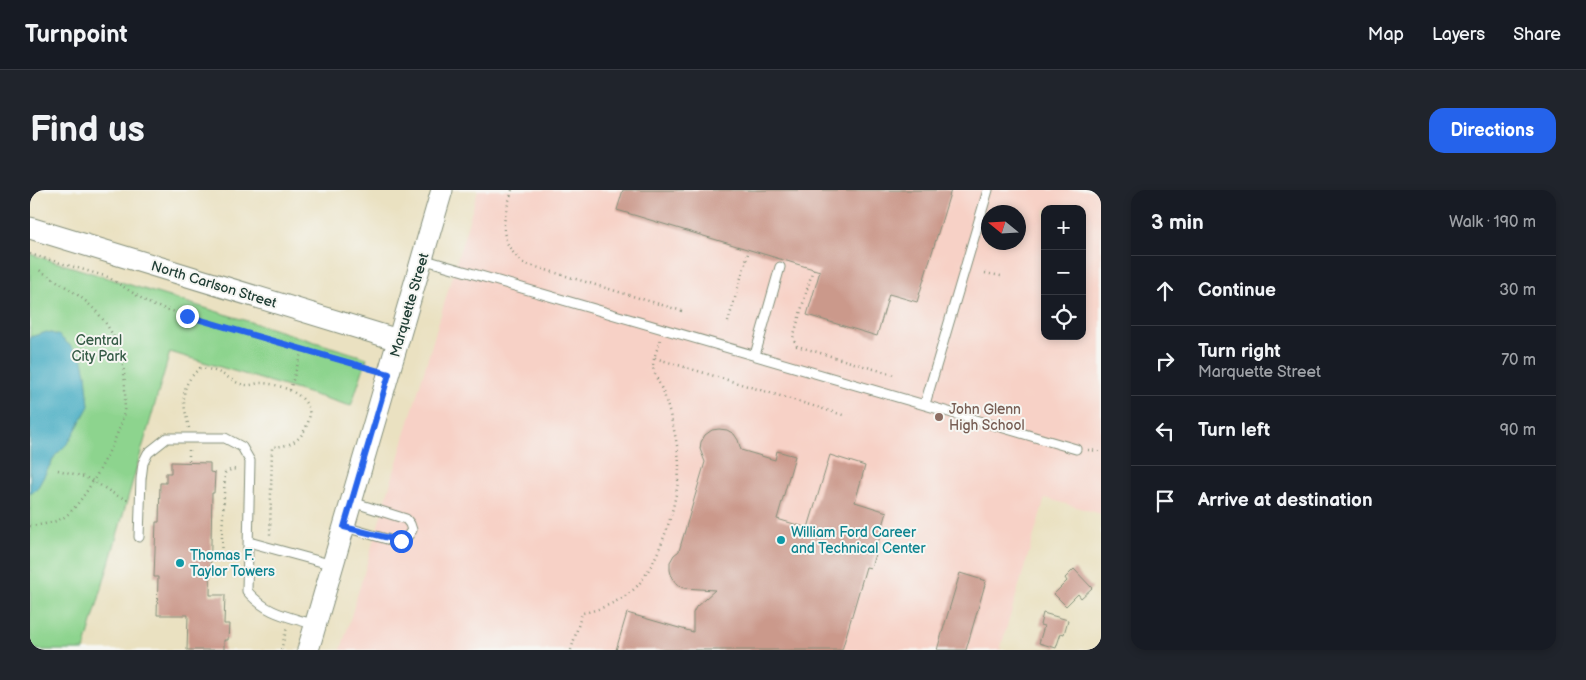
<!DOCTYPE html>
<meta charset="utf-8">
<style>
body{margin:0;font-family:"Balsamiq Sans",sans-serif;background:#20242c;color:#f1f3f6}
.controls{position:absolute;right:15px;top:15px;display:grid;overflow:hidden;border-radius:10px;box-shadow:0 2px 8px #0003}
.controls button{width:45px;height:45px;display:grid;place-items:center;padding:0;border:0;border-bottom:1px solid #363941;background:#171b24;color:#f1f3f6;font:25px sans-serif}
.compass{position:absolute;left:951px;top:15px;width:45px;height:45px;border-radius:50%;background:#171b24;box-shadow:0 2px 8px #0003;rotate:288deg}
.stop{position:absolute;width:15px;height:15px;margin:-11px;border:4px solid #2563eb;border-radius:50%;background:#fff}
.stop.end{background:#2563eb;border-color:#fff;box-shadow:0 1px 5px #0008}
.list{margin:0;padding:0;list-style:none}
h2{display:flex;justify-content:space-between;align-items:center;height:65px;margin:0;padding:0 20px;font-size:21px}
h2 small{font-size:16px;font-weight:400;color:#9ea1a6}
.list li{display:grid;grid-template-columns:32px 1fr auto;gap:15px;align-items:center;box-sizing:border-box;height:70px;padding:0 20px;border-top:1px solid #363941}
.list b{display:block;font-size:19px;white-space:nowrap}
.list p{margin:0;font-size:16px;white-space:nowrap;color:#9ea1a6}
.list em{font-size:16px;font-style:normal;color:#9ea1a6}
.icon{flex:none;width:28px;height:28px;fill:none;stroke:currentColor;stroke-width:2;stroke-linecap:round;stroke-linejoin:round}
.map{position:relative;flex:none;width:1071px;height:460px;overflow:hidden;border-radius:15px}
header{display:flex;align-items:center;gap:30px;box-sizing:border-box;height:70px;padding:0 25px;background:#171b24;border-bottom:1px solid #363941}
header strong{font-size:24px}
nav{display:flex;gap:28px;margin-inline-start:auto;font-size:18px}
.intro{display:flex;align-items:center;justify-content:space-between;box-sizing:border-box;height:120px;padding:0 30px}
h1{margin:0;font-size:35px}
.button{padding:12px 22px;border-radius:15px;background:#2563eb;color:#fff;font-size:18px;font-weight:700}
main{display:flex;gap:30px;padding:0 30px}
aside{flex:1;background:#171b24;border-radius:15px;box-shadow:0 2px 8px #0003}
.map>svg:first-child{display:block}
</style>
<header>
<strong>Turnpoint</strong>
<nav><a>Map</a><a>Layers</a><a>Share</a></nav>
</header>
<div class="intro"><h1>Find us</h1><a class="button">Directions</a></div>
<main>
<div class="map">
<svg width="1071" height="460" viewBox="0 0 1071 460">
<rect width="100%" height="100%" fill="#f6f6f2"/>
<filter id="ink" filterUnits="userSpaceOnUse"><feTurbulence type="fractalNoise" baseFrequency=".02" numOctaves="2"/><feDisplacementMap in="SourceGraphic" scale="10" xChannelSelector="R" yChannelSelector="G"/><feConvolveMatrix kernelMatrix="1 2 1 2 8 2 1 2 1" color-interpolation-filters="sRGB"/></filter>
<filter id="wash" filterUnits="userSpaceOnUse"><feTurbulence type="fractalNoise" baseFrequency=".0096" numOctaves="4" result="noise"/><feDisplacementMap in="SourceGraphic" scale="20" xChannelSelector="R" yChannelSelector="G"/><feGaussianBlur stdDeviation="1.12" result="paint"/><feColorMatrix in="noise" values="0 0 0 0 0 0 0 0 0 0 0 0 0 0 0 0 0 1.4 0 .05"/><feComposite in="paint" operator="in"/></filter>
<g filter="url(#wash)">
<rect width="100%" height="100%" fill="#eae1c1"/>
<!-- built -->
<path fill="#f7d1c6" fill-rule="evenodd" d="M 448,0 L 1071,0 L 1071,324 L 1015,308 L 970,460 L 311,460 ZM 1015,19 L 1052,19 L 1052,146 L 1015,146 ZM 958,22 L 988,22 L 988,52 L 958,52 Z"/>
<!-- green -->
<path fill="#8dd48e" stroke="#568861" d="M 0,64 L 337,168 L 321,216 L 140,162 L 54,460 L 0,460 Z"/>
<!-- water -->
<path fill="#43abc2" stroke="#31747b" d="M 17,142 L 28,145 L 52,166 L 56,184 L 59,216 L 39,252 L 25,266 L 7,299 L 0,303 L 0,147 Z"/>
<g id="blocks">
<!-- building -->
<path fill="#cb998b" d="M 593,0 L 921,0 L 887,112 L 859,104 L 847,146 L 777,125 L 790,81 L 587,20 Z
M 689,239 L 697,240 L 704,244 L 708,250 L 711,260 L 745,270 L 747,261 L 765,266 L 747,329 L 778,338 L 800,265 L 835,276 L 825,312 L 857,322 L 841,378 L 836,377 L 812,460 L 586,460 L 597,423 L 663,442 L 663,423 L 666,417 L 685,400 L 654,398 L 647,394 L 642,388 L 640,380 L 640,372 L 644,365 L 649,361 L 675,272 L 670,259 L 671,252 L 675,245 L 682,240 Z
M 141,272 L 180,273 L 180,282 L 185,283 L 184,303 L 182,303 L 180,405 L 195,405 L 194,434 L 199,434 L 198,450 L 194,450 L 194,460 L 157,460 L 158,425 L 127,425 L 128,387 L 124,387 L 126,332 L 129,332 L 130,293 L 136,293 L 136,283 L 141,283 Z
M 1044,379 L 1062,398 L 1051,408 L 1048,404 L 1036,416 L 1024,404 L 1037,391 L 1035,388 Z
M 930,383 L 956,391 L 936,460 L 907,460 Z
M 1013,423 L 1038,430 L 1034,444 L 1031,443 L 1026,458 L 1009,453 L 1014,436 L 1010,435 Z"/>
</g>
</g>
<g filter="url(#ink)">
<use href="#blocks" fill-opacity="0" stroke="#848f7a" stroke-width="1"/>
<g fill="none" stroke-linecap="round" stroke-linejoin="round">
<!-- service casing -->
<g stroke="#848f7a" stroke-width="11">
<path id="service" d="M 392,69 L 1046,259
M 725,165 L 750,77
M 895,214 L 958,0
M 315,337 L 367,352 L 375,350 L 382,340 L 380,334 L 376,329 L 322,312
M 109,347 L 111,289 L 113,273 L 118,263 L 137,248 L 195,248 L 212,257 L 220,271 L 217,401 C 238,425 257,426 286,435
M 219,352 L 303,375"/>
</g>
<!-- tertiary casing -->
<g stroke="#848f7a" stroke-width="23">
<path id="tertiary" d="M 0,38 L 368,150
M 278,460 L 412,0"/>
</g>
<!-- path -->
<path stroke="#848f7a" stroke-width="2.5" stroke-dasharray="1 4" stroke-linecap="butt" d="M 482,0 C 473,32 466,48 493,73 L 652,121
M 0,64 L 78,87 L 122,115 L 340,180
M 783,79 L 763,148 L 767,156 L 864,185
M 955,83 L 971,86
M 698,132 L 719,60
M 625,168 L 813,225
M 260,200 L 272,160
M 159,238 C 153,212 148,197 170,178 C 175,179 180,179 185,181 C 196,184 204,194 216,195 C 221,196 226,193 231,193 C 254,194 291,209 276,237 C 269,253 258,256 242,257 L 240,346
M 1058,260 L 1071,261
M 159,271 L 159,260
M 28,280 C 39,283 52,285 63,291 C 76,298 84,306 99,310
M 0,336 C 10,335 24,333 33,328 C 54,315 87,251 93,227 C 97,212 95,173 89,159 C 73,117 46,103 9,80
M 206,369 L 191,368 L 195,283 L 202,279 L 208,280
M 251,460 L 257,437
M 541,460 L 552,423 C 569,421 598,408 609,394 C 631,367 649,310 649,275 C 648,251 641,227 634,204 C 631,197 623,182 623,176 C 623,168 628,158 630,150"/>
<!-- service -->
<use href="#service" stroke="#fff" stroke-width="9"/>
<!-- tertiary -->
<use href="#tertiary" stroke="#fff" stroke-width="21"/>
</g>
</g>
<g fill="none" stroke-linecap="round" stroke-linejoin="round" filter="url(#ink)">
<!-- route -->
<path stroke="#2563eb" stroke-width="6" d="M 157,126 L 359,184 L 314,337 L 371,351"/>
</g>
<!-- markers -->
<circle fill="#8d6e63" stroke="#f6f6f2" stroke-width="2" cx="909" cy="227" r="5"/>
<g fill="#0f9aa8" stroke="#f6f6f2" stroke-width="2">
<circle cx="751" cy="350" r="5"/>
<circle cx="150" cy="373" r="5"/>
</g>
<g text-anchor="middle" stroke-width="4" stroke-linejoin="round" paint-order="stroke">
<!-- street labels -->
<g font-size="14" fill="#1f3d34" stroke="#f6f6f2">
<text transform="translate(184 94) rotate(17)" y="5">North Carlson Street</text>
<text transform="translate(379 115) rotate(-74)" y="5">Marquette Street</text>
</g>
<!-- park labels -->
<g font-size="14" fill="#355b46" stroke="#f6f6f2">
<text x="69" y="155">Central<tspan x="69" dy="16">City Park</tspan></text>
</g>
<!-- education labels -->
<g font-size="14" fill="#785e54" stroke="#f6f6f2" text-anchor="start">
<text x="919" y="224">John Glenn<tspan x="919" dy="16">High School</tspan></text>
</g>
<!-- culture labels -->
<g font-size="14" fill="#0d838f" stroke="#f6f6f2" text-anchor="start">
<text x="761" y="347">William Ford Career<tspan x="761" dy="16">and Technical Center</tspan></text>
<text x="160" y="370">Thomas F.<tspan x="160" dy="16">Taylor Towers</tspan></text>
</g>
</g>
</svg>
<div class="controls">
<button>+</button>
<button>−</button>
<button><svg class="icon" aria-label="locate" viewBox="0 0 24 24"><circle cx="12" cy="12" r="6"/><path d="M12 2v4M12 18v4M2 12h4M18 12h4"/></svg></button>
</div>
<svg class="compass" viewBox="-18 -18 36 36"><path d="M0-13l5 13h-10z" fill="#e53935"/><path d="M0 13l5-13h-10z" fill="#9ea1a6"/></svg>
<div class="stop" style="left:371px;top:351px"></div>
<div class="stop end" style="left:157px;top:126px"></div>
</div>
<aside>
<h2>3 min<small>Walk · 190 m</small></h2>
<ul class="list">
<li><svg class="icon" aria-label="ahead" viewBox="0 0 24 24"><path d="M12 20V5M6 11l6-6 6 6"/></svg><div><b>Continue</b></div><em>30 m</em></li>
<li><svg class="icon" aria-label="right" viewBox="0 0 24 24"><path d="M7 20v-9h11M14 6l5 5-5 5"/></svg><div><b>Turn right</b><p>Marquette Street</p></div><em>70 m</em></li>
<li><svg class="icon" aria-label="left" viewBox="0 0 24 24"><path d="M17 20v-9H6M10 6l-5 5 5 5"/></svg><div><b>Turn left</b></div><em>90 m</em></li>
<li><svg class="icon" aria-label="arrive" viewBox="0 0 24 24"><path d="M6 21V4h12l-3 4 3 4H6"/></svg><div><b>Arrive at destination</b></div></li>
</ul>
</aside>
</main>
